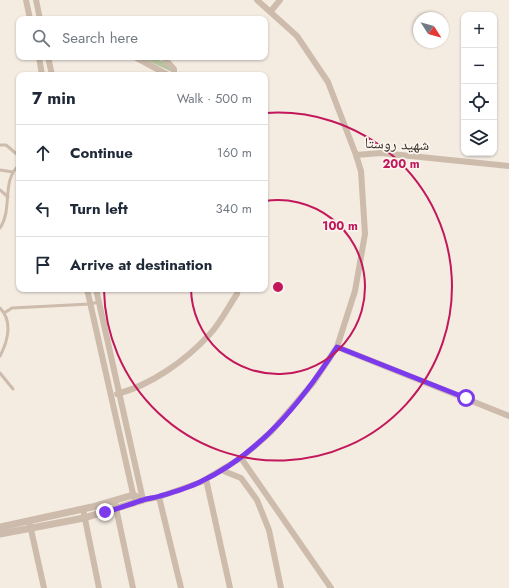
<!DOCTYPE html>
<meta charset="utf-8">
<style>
body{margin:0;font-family:Jost,"Noto Naskh Arabic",sans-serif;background:#f6f6f7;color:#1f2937}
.controls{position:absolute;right:12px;top:12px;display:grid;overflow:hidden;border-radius:8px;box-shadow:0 1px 3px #0004}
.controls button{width:36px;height:36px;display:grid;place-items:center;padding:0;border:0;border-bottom:1px solid #e0e1e3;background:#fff;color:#1f2937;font:20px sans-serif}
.compass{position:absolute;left:413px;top:12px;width:36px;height:36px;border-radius:50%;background:#fff;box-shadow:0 1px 3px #0004;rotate:126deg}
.stop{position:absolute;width:12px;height:12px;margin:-9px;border:3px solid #7c3aed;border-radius:50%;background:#fff}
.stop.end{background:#7c3aed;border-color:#fff;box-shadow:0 1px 4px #0008}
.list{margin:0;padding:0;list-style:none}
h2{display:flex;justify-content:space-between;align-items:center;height:52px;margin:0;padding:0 16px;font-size:17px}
h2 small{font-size:13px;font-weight:400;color:#747a83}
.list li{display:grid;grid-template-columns:26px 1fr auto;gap:12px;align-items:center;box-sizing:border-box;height:56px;padding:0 16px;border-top:1px solid #e0e1e3}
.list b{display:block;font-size:15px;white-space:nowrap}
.list em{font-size:13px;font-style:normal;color:#747a83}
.icon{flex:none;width:22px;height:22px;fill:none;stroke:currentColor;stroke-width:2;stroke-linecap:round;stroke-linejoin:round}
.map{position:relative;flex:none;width:509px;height:588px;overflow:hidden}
.search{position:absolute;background:#fff;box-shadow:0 1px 3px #0004;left:16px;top:16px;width:252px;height:44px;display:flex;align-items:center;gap:10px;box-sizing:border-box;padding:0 14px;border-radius:8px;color:#747a83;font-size:15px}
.panel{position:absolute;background:#fff;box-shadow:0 1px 3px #0004;left:16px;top:72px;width:252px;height:220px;border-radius:8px}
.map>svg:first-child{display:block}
</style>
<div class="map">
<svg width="509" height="588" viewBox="0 0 509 588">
<rect width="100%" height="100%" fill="#f4ebe1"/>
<!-- green -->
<path fill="#b8c4a0" d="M 140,57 C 152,57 167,59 172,72 Z"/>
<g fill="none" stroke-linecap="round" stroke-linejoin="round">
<!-- service -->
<path stroke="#cdbbac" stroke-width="3" d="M 0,145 L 6,145 L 19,156
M 0,170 L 13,172
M 0,190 L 8,197
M 0,228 C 13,209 1,181 19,165
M 0,308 C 13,321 8,341 0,356
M 4,313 L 12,308 L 90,304 L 99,302
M 0,373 L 13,389"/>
<!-- minor -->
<path stroke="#cdbbac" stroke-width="6" d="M 26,0 L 30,19
M 36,0 L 40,19
M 271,11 L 280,0
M 39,57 L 42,75
M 48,57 L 52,75
M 135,57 L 168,75
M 163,57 L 174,69 L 174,75
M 356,155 L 381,153 L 509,166
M 87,289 L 134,498
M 96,289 L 143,500 L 159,497 L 201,482 L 241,458 L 271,432 L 313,383 L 337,347 L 355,291 L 365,234 L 361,171 L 356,155 L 328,82 L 297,36 L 257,0
M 337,347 L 509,416
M 117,394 C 151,385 185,361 209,335 C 220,324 228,307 237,294 L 238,289
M 241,458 L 331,588
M 221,470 L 241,478 L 257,500 L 269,530 L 281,588
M 206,479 L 230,588
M 159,497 L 181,588
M 115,503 L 133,588
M 83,509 L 99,588
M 30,525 L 44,588"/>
<!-- tertiary -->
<path stroke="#cdbbac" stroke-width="7" d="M 0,527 L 92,507 L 133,495 L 143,500
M 0,534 L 84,518 L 143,500"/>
</g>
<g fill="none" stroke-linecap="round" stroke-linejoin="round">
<!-- route -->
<path stroke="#7c3aed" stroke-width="5" d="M 105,512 C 118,509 130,504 143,500 C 148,498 155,498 160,496 C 174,492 188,488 200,482 C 260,454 302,401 337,347 L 466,398"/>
</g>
<!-- distance rings -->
<g fill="none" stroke="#c2185b" stroke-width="2">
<path d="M265 201A87 87 0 1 1 191 289"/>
<path d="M266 113A174 174 0 1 1 104 290"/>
</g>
<g text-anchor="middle" stroke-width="3.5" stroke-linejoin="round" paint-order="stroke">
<!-- street labels -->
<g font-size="15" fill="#3b302b" stroke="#fbf5ee">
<text transform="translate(397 144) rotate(2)" y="5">شهید روستا</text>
</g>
</g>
<circle cx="278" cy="287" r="6" fill="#c2185b" stroke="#fbf5ee" stroke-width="2"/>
<g font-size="12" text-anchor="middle" font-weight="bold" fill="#c2185b" stroke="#fbf5ee" stroke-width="3.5" stroke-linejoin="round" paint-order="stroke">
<text x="401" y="168">200 m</text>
<text x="340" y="230">100 m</text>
</g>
</svg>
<div class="controls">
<button>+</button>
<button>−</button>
<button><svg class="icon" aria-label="locate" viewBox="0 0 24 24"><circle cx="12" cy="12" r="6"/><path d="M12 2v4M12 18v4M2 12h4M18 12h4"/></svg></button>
<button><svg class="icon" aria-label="layers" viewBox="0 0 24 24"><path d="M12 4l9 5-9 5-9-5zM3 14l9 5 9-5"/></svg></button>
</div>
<svg class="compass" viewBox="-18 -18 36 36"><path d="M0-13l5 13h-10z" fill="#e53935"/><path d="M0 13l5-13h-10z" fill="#747a83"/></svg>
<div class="stop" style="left:466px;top:398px"></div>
<div class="stop end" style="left:105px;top:512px"></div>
<div class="search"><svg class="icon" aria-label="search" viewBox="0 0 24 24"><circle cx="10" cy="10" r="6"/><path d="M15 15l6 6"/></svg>Search here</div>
<section class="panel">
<h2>7 min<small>Walk · 500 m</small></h2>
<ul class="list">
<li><svg class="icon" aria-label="ahead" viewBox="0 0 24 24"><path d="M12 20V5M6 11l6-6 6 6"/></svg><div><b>Continue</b></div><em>160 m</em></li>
<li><svg class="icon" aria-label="left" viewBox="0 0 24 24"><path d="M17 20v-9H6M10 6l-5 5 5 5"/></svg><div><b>Turn left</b></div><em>340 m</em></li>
<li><svg class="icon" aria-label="arrive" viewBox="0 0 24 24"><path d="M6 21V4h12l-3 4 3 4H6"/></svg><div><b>Arrive at destination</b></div></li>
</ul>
</section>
</div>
